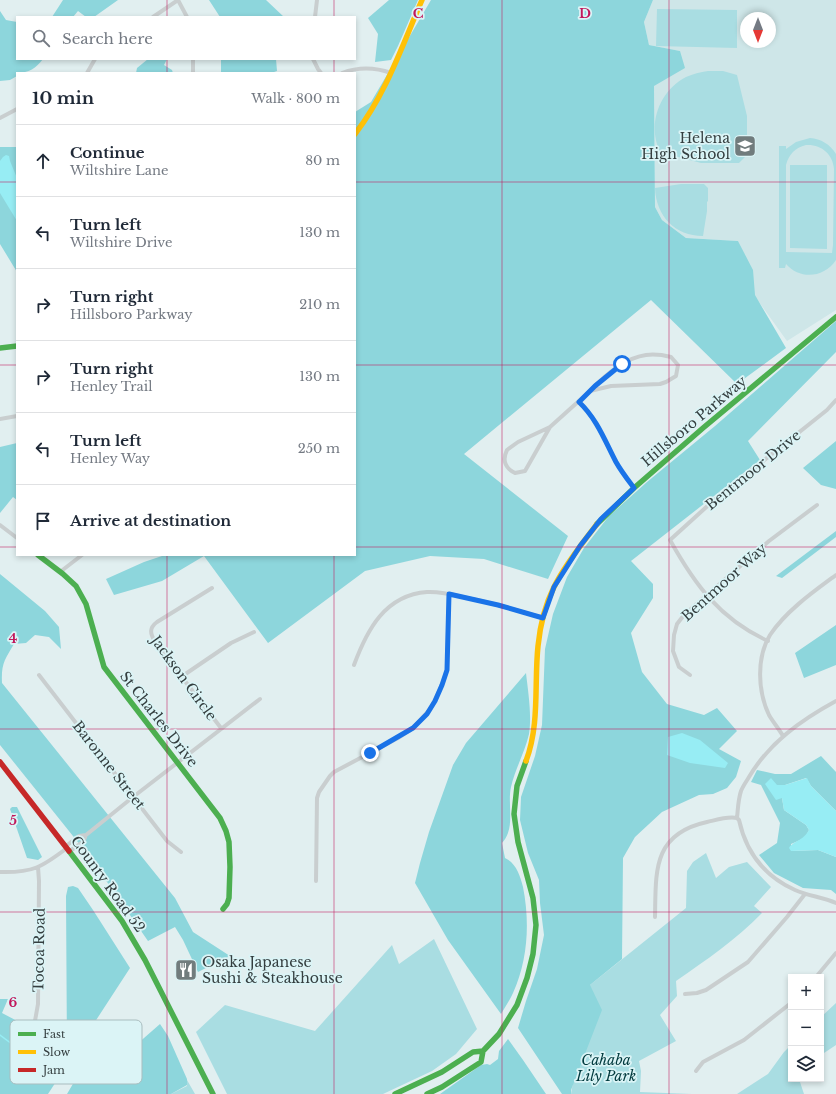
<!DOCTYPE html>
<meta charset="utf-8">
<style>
body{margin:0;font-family:"Libre Baskerville",serif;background:#f2f2f3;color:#1f2937}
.controls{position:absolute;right:12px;bottom:12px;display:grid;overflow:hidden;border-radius:0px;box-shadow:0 2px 6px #0003}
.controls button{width:36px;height:36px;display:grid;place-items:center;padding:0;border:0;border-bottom:1px solid #e0e1e3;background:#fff;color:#1f2937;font:20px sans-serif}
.compass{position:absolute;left:740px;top:12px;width:36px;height:36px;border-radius:50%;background:#fff;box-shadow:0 2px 6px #0003;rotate:180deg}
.stop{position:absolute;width:12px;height:12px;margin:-9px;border:3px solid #1a73e8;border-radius:50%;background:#fff}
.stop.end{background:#1a73e8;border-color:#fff;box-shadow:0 1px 4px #0008}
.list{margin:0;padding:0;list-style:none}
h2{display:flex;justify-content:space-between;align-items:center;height:52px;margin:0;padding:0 16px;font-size:17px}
h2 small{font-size:13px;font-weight:400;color:#747a83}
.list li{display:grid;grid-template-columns:26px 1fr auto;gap:12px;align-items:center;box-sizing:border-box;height:72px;padding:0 16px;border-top:1px solid #e0e1e3}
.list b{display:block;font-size:15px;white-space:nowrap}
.list p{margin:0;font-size:13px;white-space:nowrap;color:#747a83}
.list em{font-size:13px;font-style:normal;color:#747a83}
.icon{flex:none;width:22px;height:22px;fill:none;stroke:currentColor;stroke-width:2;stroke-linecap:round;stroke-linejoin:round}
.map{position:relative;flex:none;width:836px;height:1094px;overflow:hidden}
.search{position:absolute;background:#fff;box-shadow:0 2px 6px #0003;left:16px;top:16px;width:340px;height:44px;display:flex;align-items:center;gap:10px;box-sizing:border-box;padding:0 14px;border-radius:0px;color:#747a83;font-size:15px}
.panel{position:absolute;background:#fff;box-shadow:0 2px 6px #0003;left:16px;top:72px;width:340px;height:484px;border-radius:0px}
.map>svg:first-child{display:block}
</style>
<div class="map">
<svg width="836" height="1094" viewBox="0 0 836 1094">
<rect width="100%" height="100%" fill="#e1eff0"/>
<!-- built -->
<path fill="#cee6e8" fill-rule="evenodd" d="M 653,0 L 836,0 L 836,310 L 787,341 L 754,295 L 752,270 L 738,241 L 686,238 L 662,220 L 655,207 L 654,86 L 680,51 L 649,45 L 644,22 ZM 746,18 L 770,18 L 770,42 L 746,42 Z"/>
<!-- green -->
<path fill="#a9dde2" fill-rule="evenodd" d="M 657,9 L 737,10 L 737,48 L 656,46 Z
M 708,71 L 723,71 L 737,75 L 747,116 L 747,155 L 739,163 L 701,163 L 660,152 C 647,125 659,91 686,77 C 693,74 700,72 708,71 Z
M 810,138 C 821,139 830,144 836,154 L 836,260 C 824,278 800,280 786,264 L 785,268 L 779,268 L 779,146 L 786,146 L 786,149 L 796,142 ZM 806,145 C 821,144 833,154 834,169 L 833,245 L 832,253 L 786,252 L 786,165 C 789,154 795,148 806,145 Z
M 790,165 L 827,165 L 827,249 L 790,248 Z
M 681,184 L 704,184 L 708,188 L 708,201 L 707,202 L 707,211 L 703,236 C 675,236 656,216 655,188 Z
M 706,853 L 716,878 L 729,867 L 747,862 L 771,887 L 754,906 L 762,913 C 736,940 706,960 676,981 L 677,996 L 660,1015 L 676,1041 L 639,1061 L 641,1071 L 640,1092 L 692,1094 L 571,1094 L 590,985 L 686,908 L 687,871 L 693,862 Z
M 434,939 L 477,1029 L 456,1054 L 432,1071 L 383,1094 L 227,1094 L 196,1032 L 225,1005 L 315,1031 L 392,945 L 399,964 Z
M 836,1003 L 836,1045 L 821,1055 L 821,1017 Z
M 791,1045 L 791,1079 L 802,1079 L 800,1082 L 804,1094 L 737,1094 L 768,1074 L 784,1052 Z
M 187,1080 L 195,1094 L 171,1094 L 187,1086 Z"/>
<!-- forest -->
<path fill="#8dd6dc" d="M 63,0 L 118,0 L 94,17 L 86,17 L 78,11 L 73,17 L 52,17 Z
M 209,0 L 266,0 L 284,17 L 220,17 Z
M 389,0 L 418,0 L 398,46 L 391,60 L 375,62 L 378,34 L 368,18 Z
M 431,0 L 653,0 L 644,22 L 649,45 L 680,51 L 685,68 L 654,86 L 655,207 L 662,220 L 686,238 L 738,241 L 753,270 L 755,295 L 786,348 L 737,384 L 651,300 L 464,454 L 568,536 L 548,579 L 484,559 L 430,556 L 365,571 L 268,643 L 204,556 L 162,581 L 114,595 L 106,579 L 144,562 L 165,555 L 355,555 L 355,112 L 371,102 Z
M 0,11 L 6,20 L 17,22 L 17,59 L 43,59 C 36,68 29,73 17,73 L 17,76 L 10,80 L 0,81 Z
M 148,59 L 167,59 L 164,65 L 172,70 L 173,73 L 136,73 L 137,68 Z
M 221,59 L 276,59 L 277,71 L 271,73 L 221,73 Z
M 0,147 L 17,147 L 17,272 L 0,244 Z
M 836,321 L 836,352 L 748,441 L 760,460 L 631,561 L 653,584 L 653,598 L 631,633 L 642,672 L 667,704 L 704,715 L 717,708 L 737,731 L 719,749 L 741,761 L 736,777 L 727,788 L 713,794 L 699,795 L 662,812 L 635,837 L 623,858 L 622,959 L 590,985 L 602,1010 L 571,1090 L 571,1094 L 562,1094 L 518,1028 L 526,1001 L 537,969 L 544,935 L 540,903 L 539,880 L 528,853 L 520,820 L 521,797 L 535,756 L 542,725 L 545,649 L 553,614 L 567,577 L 584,548 L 609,516 L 647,482 L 715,426 Z
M 836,441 L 836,489 L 821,485 L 803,468 Z
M 17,443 L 17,500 L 13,497 L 0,513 L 0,447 Z
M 836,531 L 836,537 L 782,578 L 776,576 Z
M 0,574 L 45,611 L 59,627 L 61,649 L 49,637 L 35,635 L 26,643 L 14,644 C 5,659 1,664 2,683 L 175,898 L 193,932 L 230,956 L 198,972 L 183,940 L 175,927 L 148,941 L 89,856 L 0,745 Z
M 836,625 L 836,665 L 804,678 L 795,653 Z
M 526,673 C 528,691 532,715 529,734 C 525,752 515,769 511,787 C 507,805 516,828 502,843 L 505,858 C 516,863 520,875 523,887 C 530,922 528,960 513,993 C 510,1000 505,1007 501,1014 L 448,940 L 415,883 L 420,863 L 429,832 L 453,765 L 466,743 Z
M 821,756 L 836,772 L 836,811 L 811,786 L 806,778 L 785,785 L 777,785 L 782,798 L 784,810 L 806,825 L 809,830 L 805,838 L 791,844 L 791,851 L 818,850 L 836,857 L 836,894 L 831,890 L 803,888 L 774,873 L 759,855 L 777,843 L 780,823 L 761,785 L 751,782 L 757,770 L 775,774 L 791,774 Z
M 12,807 L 17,807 L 42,857 L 38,860 L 27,858 L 10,809 Z
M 73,886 L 78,888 L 93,910 L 130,968 L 48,1094 L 0,1094 L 0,999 L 8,999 L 2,1013 L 21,1023 L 20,1037 L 58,1060 L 64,1059 L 67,1053 L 66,896 L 68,887 Z
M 160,1024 L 168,1036 L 187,1079 L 187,1085 L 171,1094 L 67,1094 L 77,1077 L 112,1066 Z
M 508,1039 L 523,1060 L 546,1094 L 440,1094 L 481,1065 L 487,1064 L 490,1065 L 498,1059 L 499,1051 Z"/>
<!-- water -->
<path fill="#97edf4" d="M 6,155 L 9,156 L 10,161 L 17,178 L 17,221 L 0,193 L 0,161 L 3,157 Z
M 682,733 L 700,740 L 728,763 L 725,768 L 690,763 L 667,755 L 668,737 Z
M 771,778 L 777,785 L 785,785 L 807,778 L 811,786 L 836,811 L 836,857 L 818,850 L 791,851 L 789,848 C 794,840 802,842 809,830 L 806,825 L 784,810 L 782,798 L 776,800 L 765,784 Z"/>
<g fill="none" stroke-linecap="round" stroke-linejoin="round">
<!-- stream -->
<path stroke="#97edf4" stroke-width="1.5" d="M 0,1035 L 40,1065 L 47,1073"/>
<!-- street -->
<path stroke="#c9cecf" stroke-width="4" d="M 178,0 L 187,17
M 153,17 L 178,0
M 315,17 L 317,0
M 313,59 L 318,69 L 321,73
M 87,73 L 95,59
M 193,73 L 193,59
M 342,73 C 358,67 374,67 391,73
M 0,118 L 17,109
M 579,402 C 597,419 605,441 616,462 C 621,471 628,480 634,488
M 0,419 L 17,416
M 550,427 L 525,471 L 515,473 C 505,468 502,460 507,450 L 518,442 L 550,427 L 590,391 L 611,386 L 660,384 L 666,382 L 676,376 L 678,365 L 671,357 C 663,355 654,354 646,355 C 625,358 604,376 590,391
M 0,525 L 17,538
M 60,572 L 82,555
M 212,588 L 157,622 C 149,628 150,633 155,642 L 221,728
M 768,641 C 720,619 695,585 670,540 L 713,501 L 827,410 L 836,400
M 354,665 C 367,630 385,595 427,592 C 442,591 458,596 472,599 C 496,604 520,611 543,618
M 39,675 L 167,841 L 181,852
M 690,675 L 679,667 L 673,651 L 674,635 L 677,624 L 684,615 L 769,541 L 817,505
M 181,677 L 231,643 L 254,632
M 836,701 C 801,720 769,743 749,777 C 746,782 743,786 741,791 C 738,800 738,809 737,818 L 739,820 C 746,852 764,876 795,890 C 808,896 823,897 836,903
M 783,736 C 779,729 773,722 769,715 C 758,692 756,658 770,635 C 786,611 813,592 836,575
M 66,846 L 79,836 L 86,835
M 70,851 L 83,842 L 86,835 L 133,797 L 260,699
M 0,872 C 33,873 42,867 67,848
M 316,881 L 317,798 L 319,792 L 330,776 L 334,772 L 398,738 L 413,728 L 431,708 L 442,685 L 447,670 L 449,594
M 655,917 C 656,872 652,834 707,822 C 716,820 727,816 737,818
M 816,977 L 836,953
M 685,994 L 697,993 L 706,990 L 748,962 L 787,917 L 805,894
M 33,1032 L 38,1004 L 39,881 L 38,867
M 696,1071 L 703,1062 L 744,1040 L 791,1003"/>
<!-- fast -->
<path stroke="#4caf50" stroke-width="5.5" d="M 0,348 L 17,346
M 597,524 L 634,488 L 703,428 L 836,317
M 38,555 L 63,574 L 76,586 L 86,604 L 104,667 L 220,818 L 226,831 L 229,842 L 230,867 L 229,898 L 227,904 L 223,909
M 69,851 L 122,921 L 145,960 L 213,1094
M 395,1094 L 442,1072 L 473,1052 L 483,1051
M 427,1094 L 442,1087 L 481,1062 L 483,1051 L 499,1034 L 517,1005 L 527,978 L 533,954 L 536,925 L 533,898 L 518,842 L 514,814 L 517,786 L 526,761"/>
<!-- slow -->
<path stroke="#ffc107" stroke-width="5.5" d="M 355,134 C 386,94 402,46 422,0
M 526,761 C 540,724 534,684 538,646 C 540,626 545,605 554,587 C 564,566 583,542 597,524"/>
<!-- jam -->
<path stroke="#c62828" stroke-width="5.5" d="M 0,762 L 69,851"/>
</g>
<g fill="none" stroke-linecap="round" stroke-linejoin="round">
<!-- route -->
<path stroke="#1a73e8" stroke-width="5" d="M 370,753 L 413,728 L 427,714 L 435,701 L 442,685 L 447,670 L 449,594 L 498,605 L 543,618 L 554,587 L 580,546 L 601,519 L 634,488 C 628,480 621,471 616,462 C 605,441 597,419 579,402 L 595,386 L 622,364"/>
</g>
<!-- grid -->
<path fill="none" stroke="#c2185b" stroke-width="1" stroke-opacity="0.55" d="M 167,0 L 167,17M 334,0 L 334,17M 502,0 L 502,1094M 669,0 L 669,1094M 167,59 L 167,73M 334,59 L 334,73M 0,182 L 17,182M 355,182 L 836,182M 0,365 L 17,365M 355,365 L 836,365M 0,547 L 17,547M 355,547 L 836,547M 167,555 L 167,1094M 334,555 L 334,1094M 0,729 L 836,729M 0,912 L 836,912"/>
<!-- icons -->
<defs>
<g id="school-square" transform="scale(1.15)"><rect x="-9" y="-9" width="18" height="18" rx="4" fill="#717c7d" stroke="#dbf4f6"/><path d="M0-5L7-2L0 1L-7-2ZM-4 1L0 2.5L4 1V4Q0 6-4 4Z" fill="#fff"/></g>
<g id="restaurant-square" transform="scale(1.15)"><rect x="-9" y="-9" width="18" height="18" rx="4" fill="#717c7d" stroke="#dbf4f6"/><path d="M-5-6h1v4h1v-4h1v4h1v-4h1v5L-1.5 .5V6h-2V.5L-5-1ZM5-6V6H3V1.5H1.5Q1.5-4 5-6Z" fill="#fff"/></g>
</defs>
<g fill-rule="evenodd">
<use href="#school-square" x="745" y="146"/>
<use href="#restaurant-square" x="186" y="970"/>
</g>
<g text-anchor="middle" stroke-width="3.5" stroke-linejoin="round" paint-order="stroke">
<!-- poi labels -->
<g font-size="14" fill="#343e3f" stroke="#dbf4f6" text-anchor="end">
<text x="730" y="143">Helena<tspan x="730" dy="16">High School</tspan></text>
<text x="202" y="967" text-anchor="start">Osaka Japanese<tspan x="202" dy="16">Sushi &amp; Steakhouse</tspan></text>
</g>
<!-- street labels -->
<g font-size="14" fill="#343e3f" stroke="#dbf4f6">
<text transform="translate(694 421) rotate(-40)" y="5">Hillsboro Parkway</text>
<text transform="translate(753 470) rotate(-39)" y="5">Bentmoor Drive</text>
<text transform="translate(724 582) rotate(-42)" y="5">Bentmoor Way</text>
<text transform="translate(184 678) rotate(54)" y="5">Jackson Circle</text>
<text transform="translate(159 719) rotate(52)" y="5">St Charles Drive</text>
<text transform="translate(109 765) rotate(52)" y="5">Baronne Street</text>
<text transform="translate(108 884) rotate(54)" y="5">County Road 52</text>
<text transform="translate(39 950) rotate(-89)" y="5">Tocoa Road</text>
</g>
<!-- park labels -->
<g font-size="14" font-style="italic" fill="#003a3e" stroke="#dbf4f6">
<text x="606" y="1065">Cahaba<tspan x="606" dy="16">Lily Park</tspan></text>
</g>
</g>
<!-- legend -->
<rect x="10" y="1020" width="132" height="64" rx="6" fill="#dbf4f6" stroke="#a9bdbf" stroke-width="1"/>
<rect x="18" y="1032" width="18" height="4" fill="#4caf50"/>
<rect x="18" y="1050" width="18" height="4" fill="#ffc107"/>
<rect x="18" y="1068" width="18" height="4" fill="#c62828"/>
<g font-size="11" fill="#343e3f">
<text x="43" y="1038">Fast</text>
<text x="43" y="1056">Slow</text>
<text x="43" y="1074">Jam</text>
</g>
<g font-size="13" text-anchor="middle" font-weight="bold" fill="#c2185b" stroke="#dbf4f6" stroke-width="3.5" stroke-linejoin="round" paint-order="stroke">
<text x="418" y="18">C</text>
<text x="585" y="18">D</text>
<text x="13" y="643">4</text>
<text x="13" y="825">5</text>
<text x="13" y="1007">6</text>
</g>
</svg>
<div class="controls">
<button>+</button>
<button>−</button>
<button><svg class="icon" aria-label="layers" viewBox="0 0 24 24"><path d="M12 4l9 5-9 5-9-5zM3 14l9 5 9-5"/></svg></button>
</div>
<svg class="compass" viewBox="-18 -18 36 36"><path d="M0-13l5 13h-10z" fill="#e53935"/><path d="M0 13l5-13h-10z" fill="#747a83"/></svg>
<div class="stop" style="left:622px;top:364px"></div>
<div class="stop end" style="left:370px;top:753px"></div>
<div class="search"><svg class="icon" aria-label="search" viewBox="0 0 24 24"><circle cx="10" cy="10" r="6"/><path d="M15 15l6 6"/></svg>Search here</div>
<section class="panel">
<h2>10 min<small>Walk · 800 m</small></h2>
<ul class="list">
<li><svg class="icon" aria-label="ahead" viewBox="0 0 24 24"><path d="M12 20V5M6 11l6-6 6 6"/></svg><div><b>Continue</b><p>Wiltshire Lane</p></div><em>80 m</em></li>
<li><svg class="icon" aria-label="left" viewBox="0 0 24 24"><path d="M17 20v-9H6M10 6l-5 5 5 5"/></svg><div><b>Turn left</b><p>Wiltshire Drive</p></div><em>130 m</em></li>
<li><svg class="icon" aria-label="right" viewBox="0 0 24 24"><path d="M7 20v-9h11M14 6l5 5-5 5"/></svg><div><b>Turn right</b><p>Hillsboro Parkway</p></div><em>210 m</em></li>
<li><svg class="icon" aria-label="right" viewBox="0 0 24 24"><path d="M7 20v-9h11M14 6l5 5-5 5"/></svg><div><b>Turn right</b><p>Henley Trail</p></div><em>130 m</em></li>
<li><svg class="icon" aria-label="left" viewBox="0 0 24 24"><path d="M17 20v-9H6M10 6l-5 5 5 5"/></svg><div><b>Turn left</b><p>Henley Way</p></div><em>250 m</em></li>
<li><svg class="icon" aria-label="arrive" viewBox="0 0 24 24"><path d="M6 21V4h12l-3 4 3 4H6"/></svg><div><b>Arrive at destination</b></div></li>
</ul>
</section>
</div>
